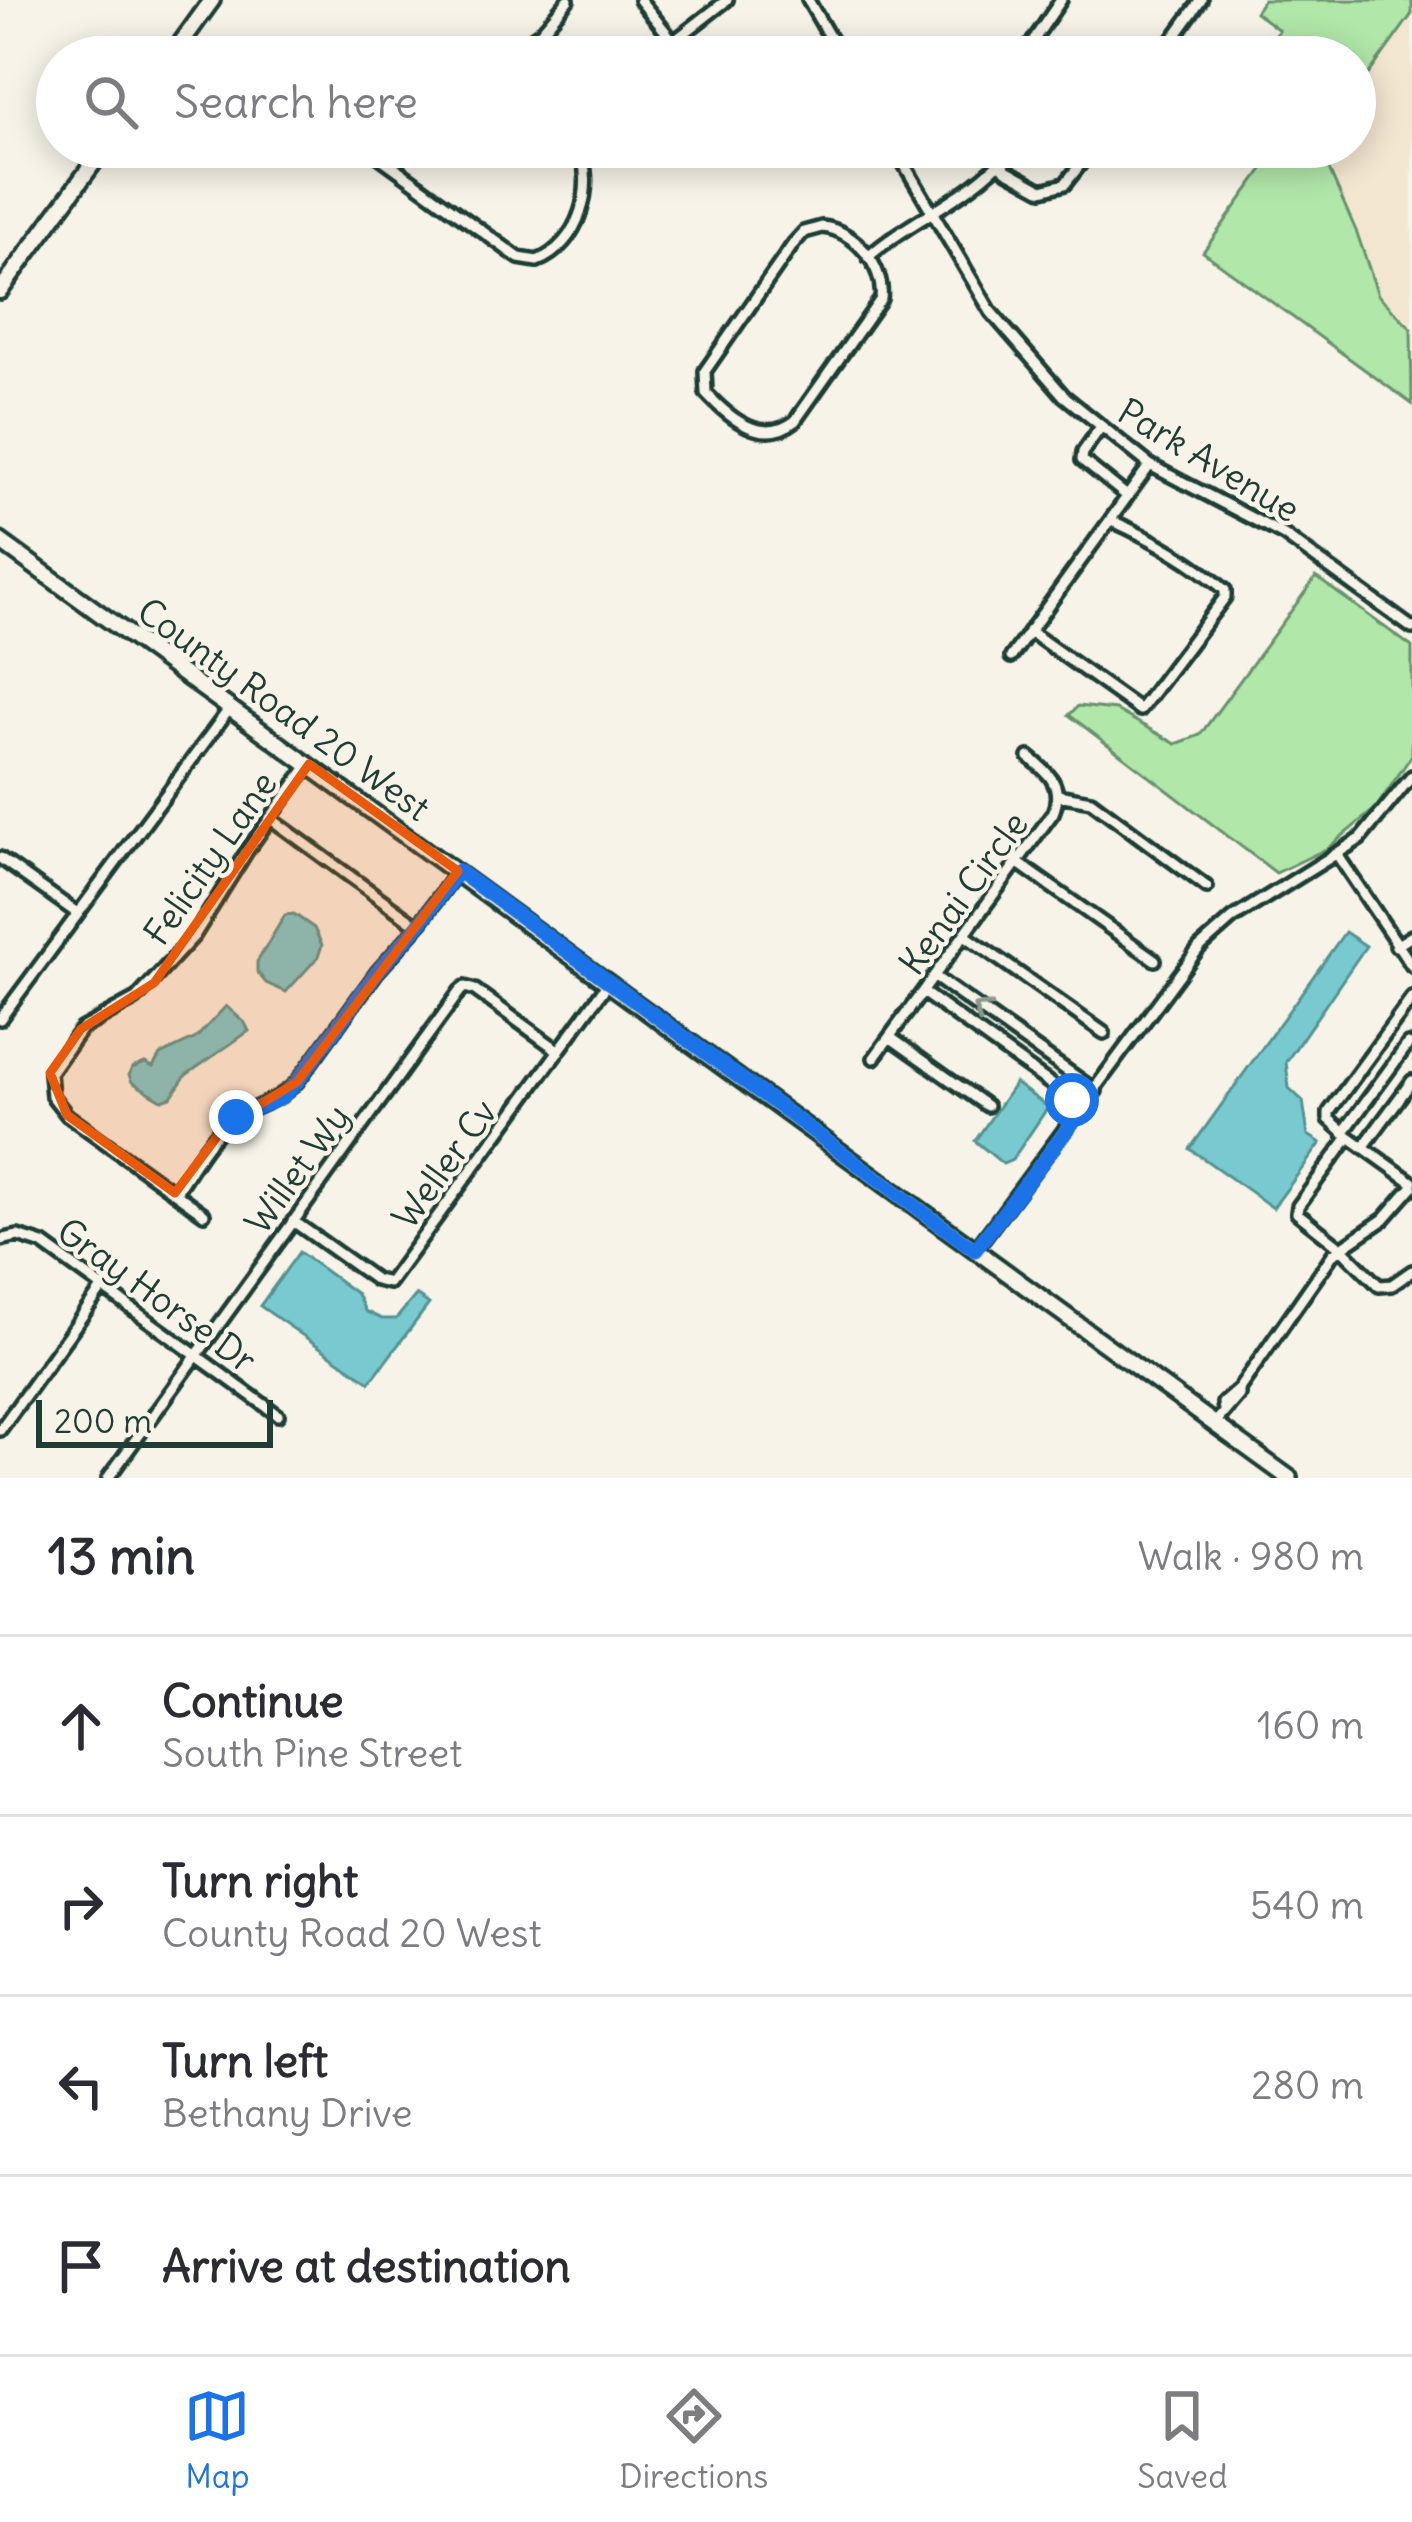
<!DOCTYPE html>
<meta charset="utf-8">
<style>
body{margin:0;font-family:Delius,sans-serif;background:#f7f7f7;color:#2b2b33}
.scale{position:absolute;left:36px;bottom:30px;width:237px;box-sizing:border-box;padding-left:12px;border:6px solid #1f3d34;border-top:0;font-size:33px;line-height:42px;white-space:nowrap;color:#1f3d34;-webkit-text-stroke:9px #f7f3e8;paint-order:stroke}
.stop{position:absolute;width:36px;height:36px;margin:-27px;border:9px solid #1a73e8;border-radius:50%;background:#fff}
.stop.end{background:#1a73e8;border-color:#fff;box-shadow:0 3px 12px #0008}
.list{margin:0;padding:0;list-style:none}
h2{display:flex;justify-content:space-between;align-items:center;height:156px;margin:0;padding:0 48px;font-size:51px}
h2 small{font-size:39px;font-weight:400;color:#7c7c81}
.list li{display:grid;grid-template-columns:78px 1fr auto;gap:36px;align-items:center;box-sizing:border-box;height:180px;padding:0 48px;border-top:3px solid #e1e1e2}
.list b{display:block;font-size:45px;white-space:nowrap}
.list p{margin:0;font-size:39px;white-space:nowrap;color:#7c7c81}
.list em{font-size:39px;font-style:normal;color:#7c7c81}
.icon{flex:none;width:66px;height:66px;fill:none;stroke:currentColor;stroke-width:2;stroke-linecap:round;stroke-linejoin:round}
.map{position:relative;flex:none;width:1412px;height:1478px;overflow:hidden}
.search{position:absolute;background:#fff;box-shadow:0 6px 30px #0003;left:36px;right:36px;top:36px;height:132px;display:flex;align-items:center;gap:30px;box-sizing:border-box;padding:0 42px;border-radius:66px;color:#7c7c81;font-size:45px}
.sheet{height:876px;background:#fff}
nav{display:flex;justify-content:space-around;align-items:center;box-sizing:border-box;height:168px;border-top:3px solid #e1e1e2;background:#fff;font-size:33px;color:#7c7c81}
nav a{display:grid;justify-items:center;gap:6px}
nav .on{color:#1a73e8}
.map>svg:first-child{display:block}
</style>
<div class="map">
<svg width="1412" height="1478" viewBox="0 0 1412 1478">
<rect width="100%" height="100%" fill="#f7f3e8"/>
<filter id="ink" filterUnits="userSpaceOnUse"><feTurbulence type="fractalNoise" baseFrequency=".00833" numOctaves="2"/><feDisplacementMap in="SourceGraphic" scale="24" xChannelSelector="R" yChannelSelector="G"/><feConvolveMatrix kernelMatrix="1 2 1 2 8 2 1 2 1" color-interpolation-filters="sRGB"/></filter>
<g filter="url(#ink)">
<!-- built -->
<path fill="#f3e6d1" d="M 1412,0 L 1412,388 L 1300,147 L 1355,147 L 1355,71 Z"/>
<!-- green -->
<path fill="#b1e7a9" stroke="#68926e" stroke-width="3" d="M 1263,0 L 1412,0 L 1412,14 L 1355,93 L 1355,57 L 1260,57 L 1279,30 L 1255,12 Z
M 1279,147 L 1319,147 L 1357,233 L 1378,295 L 1411,328 L 1412,404 L 1203,252 Z
M 1316,577 L 1412,647 L 1412,755 L 1375,809 L 1328,848 L 1276,873 L 1069,715 L 1078,706 L 1116,710 L 1176,744 L 1200,735 Z"/>
<!-- water -->
<path fill="#79cad0" stroke="#559292" stroke-width="3" d="M 294,914 L 314,928 L 322,945 L 318,957 L 286,992 L 266,983 L 257,972 L 257,962 L 285,915 Z
M 1345,932 L 1366,946 L 1286,1062 L 1289,1088 L 1303,1101 L 1308,1135 L 1321,1143 L 1273,1208 L 1190,1149 Z
M 226,1006 L 245,1023 L 249,1031 L 186,1075 L 171,1097 L 162,1100 L 132,1082 L 129,1075 L 132,1068 L 145,1063 L 153,1067 L 160,1055 L 196,1038 Z
M 1015,1083 L 1048,1107 L 1012,1160 L 1003,1164 L 975,1141 Z
M 299,1252 L 357,1294 L 365,1311 L 382,1319 L 396,1319 L 416,1295 L 429,1304 L 370,1382 L 260,1306 Z"/>
<g fill="none" stroke-linecap="round" stroke-linejoin="round">
<!-- street casing -->
<g stroke="#1f3d34" stroke-width="18">
<path id="street" d="M 640,0 L 686,57
M 808,0 L 841,57
M 673,42 L 727,0
M 505,57 L 541,32 L 568,0
M 1022,57 L 1061,0
M 1160,57 L 1201,0
M 366,147 L 519,258 L 537,261 C 579,245 597,185 578,147
M 894,147 L 991,312 L 1064,396 L 1150,465 L 1284,535 L 1412,628
M 988,147 L 1006,170 L 1042,190 L 1065,184 L 1094,147
M 822,227 C 855,230 885,267 881,299 L 795,421 C 763,446 730,419 706,393 L 705,371 L 794,243 L 804,232 Z
M 868,257 C 909,221 960,202 999,163
M 1100,428 L 1083,452 L 1082,460 L 1127,496
M 1029,631 L 1140,710 L 1225,597 L 1225,590 C 1191,560 1151,538 1110,520
M 1011,657 L 1150,465
M 1058,795 L 1091,801 L 1207,887
M 270,818 L 418,926
M 1338,856 L 1412,966
M 0,858 L 77,913
M 1018,863 L 1155,960
M 966,936 L 1104,1033
M 1396,946 L 1412,936
M 935,977 L 1096,1091
M 924,993 L 1084,1108
M 0,1019 L 230,708
M 891,1038 L 987,1106
M 874,1058 L 1053,813 C 1064,786 1049,773 1029,757
M 1343,1133 L 1408,1044
M 1349,1137 L 1329,1119 L 1329,1112 L 1412,998
M 1364,1146 L 1412,1081
M 1412,1182 L 1349,1137 L 1298,1206 L 1297,1213 L 1340,1247 L 1379,1286 L 1392,1285 L 1412,1271
M 175,1193 C 192,1169 211,1131 238,1116 C 260,1104 278,1101 297,1082 L 377,972 L 418,926 L 456,873
M 204,1214 L 67,1115 L 52,1096 L 50,1073 L 81,1029 L 136,999 L 194,936 L 247,851 L 309,764
M 293,1221 L 376,1280 L 389,1283 L 609,982
M 0,1240 L 18,1236 L 43,1244 L 278,1415
M 975,1250 L 1199,948 L 1233,918 L 1360,839 L 1412,776
M 1239,1389 L 1333,1254 L 1384,1219 L 1412,1187
M 1214,1424 L 1239,1395 L 1239,1389 L 1223,1403 L 1224,1410
M 0,1430 L 103,1287
M 108,1478 L 460,991 L 465,987 L 475,990 L 559,1051"/>
</g>
<!-- secondary casing -->
<g stroke="#1f3d34" stroke-width="22">
<path id="secondary" d="M 171,57 L 212,0
M 0,291 L 105,147
M 0,541 L 1289,1478"/>
</g>
<!-- street -->
<use href="#street" stroke="#f7f3e8" stroke-width="9"/>
<!-- secondary -->
<use href="#secondary" stroke="#f7f3e8" stroke-width="14"/>
</g>
<!-- one-way arrows -->
<defs><path id="oneway-chevron" d="M-2-3.5L2.5 0L-2 3.5" fill="none" stroke-width="1.6" stroke-linecap="round" stroke-linejoin="round" transform="scale(3)"/></defs>
<use stroke="#8b988e" href="#oneway-chevron" transform="translate(981 1010) rotate(-145)"/>
</g>
<g fill="none" stroke-linecap="round" stroke-linejoin="round" filter="url(#ink)">
<!-- route -->
<path stroke="#1a73e8" stroke-width="15" d="M 236,1117 L 282,1097 L 297,1082 L 377,972 L 418,926 L 458,871 L 975,1250 L 1084,1108 L 1072,1100"/>
</g>
<!-- marked area -->
<path fill="#e8590c" fill-opacity="0.2" stroke="#e8590c" stroke-width="9" stroke-linejoin="round" d="M 309,764 L 458,871 L 297,1082 L 225,1126 L 175,1193 L 67,1115 L 50,1073 L 81,1029 L 154,983 Z"/>
<g text-anchor="middle" stroke-width="9" stroke-linejoin="round" paint-order="stroke">
<!-- street labels -->
<g font-size="36" fill="#1f3d34" stroke="#f7f3e8">
<text transform="translate(1209 460) rotate(31)" y="13">Park Avenue</text>
<text transform="translate(284 709) rotate(36)" y="13">County Road 20 West</text>
<text transform="translate(210 858) rotate(-55)" y="13">Felicity Lane</text>
<text transform="translate(963 893) rotate(-54)" y="13">Kenai Circle</text>
<text transform="translate(444 1164) rotate(-54)" y="13">Weller Cv</text>
<text transform="translate(297 1169) rotate(-54)" y="13">Willet Wy</text>
<text transform="translate(157 1295) rotate(36)" y="13">Gray Horse Dr</text>
</g>
</g>
</svg>
<div class="scale">200 m</div>
<div class="stop" style="left:1072px;top:1100px"></div>
<div class="stop end" style="left:236px;top:1117px"></div>
<div class="search"><svg class="icon" aria-label="search" viewBox="0 0 24 24"><circle cx="10" cy="10" r="6"/><path d="M15 15l6 6"/></svg>Search here</div>
</div>
<section class="sheet">
<h2>13 min<small>Walk · 980 m</small></h2>
<ul class="list">
<li><svg class="icon" aria-label="ahead" viewBox="0 0 24 24"><path d="M12 20V5M6 11l6-6 6 6"/></svg><div><b>Continue</b><p>South Pine Street</p></div><em>160 m</em></li>
<li><svg class="icon" aria-label="right" viewBox="0 0 24 24"><path d="M7 20v-9h11M14 6l5 5-5 5"/></svg><div><b>Turn right</b><p>County Road 20 West</p></div><em>540 m</em></li>
<li><svg class="icon" aria-label="left" viewBox="0 0 24 24"><path d="M17 20v-9H6M10 6l-5 5 5 5"/></svg><div><b>Turn left</b><p>Bethany Drive</p></div><em>280 m</em></li>
<li><svg class="icon" aria-label="arrive" viewBox="0 0 24 24"><path d="M6 21V4h12l-3 4 3 4H6"/></svg><div><b>Arrive at destination</b></div></li>
</ul>
</section>
<nav>
<a class="on"><svg class="icon" aria-label="map" viewBox="0 0 24 24"><path d="M3 6l6-2 6 2 6-2v14l-6 2-6-2-6 2zM9 4v14M15 6v14"/></svg>Map</a>
<a><svg class="icon" aria-label="directions" viewBox="0 0 24 24"><path d="M12 3l9 9-9 9-9-9zM9 14v-3h6M13 9l2 2-2 2"/></svg>Directions</a>
<a><svg class="icon" aria-label="saved" viewBox="0 0 24 24"><path d="M7 4h10v16l-5-4-5 4z"/></svg>Saved</a>
</nav>
